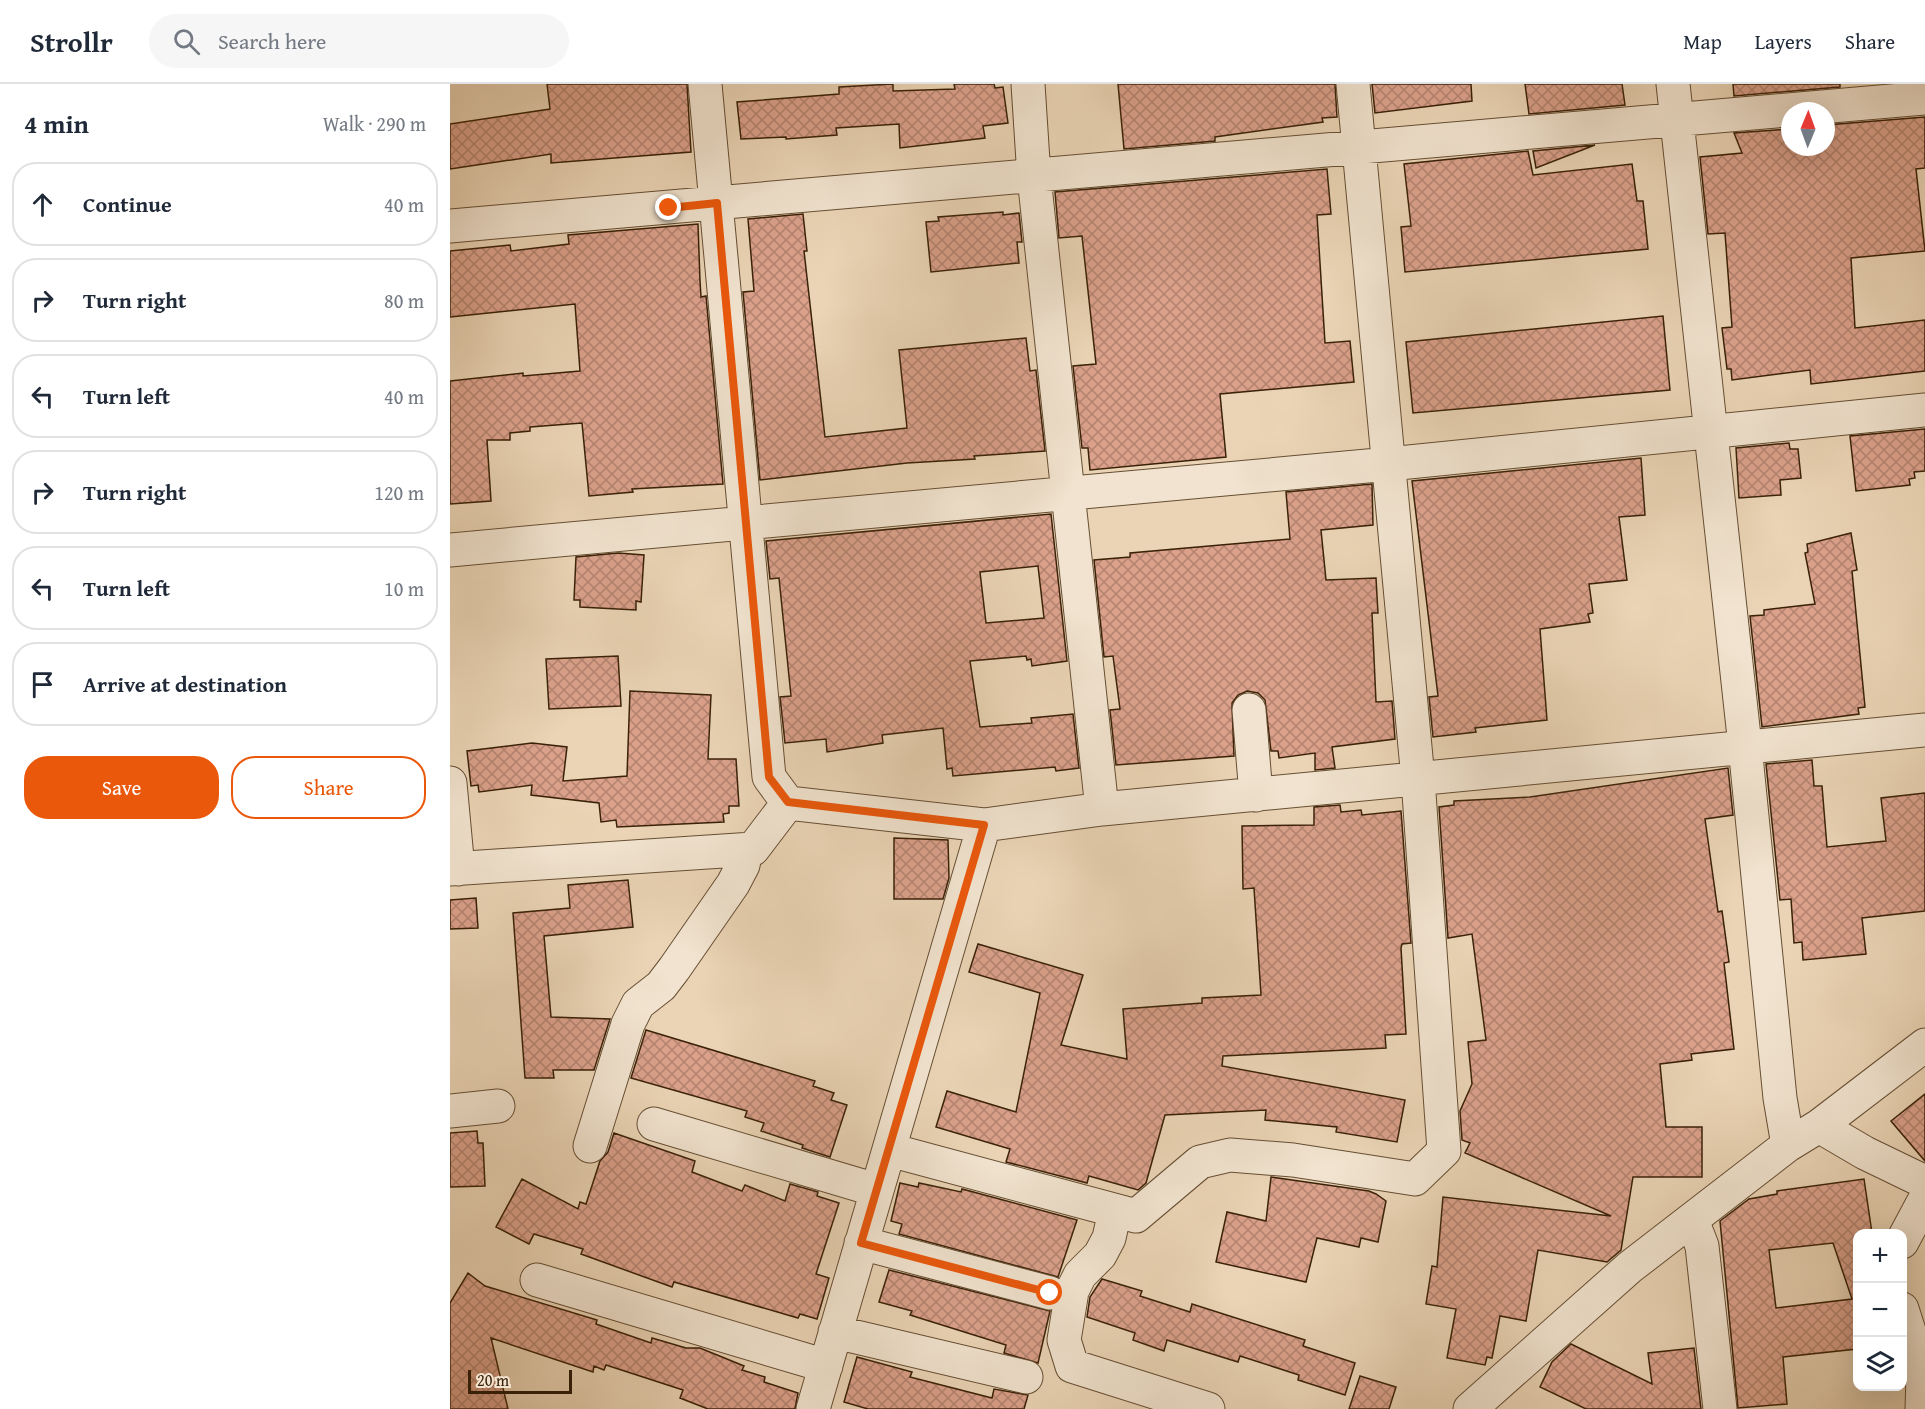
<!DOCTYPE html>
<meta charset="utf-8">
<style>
body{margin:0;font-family:"Gentium Book Plus",serif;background:#f6f6f7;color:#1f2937}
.controls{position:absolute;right:18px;bottom:18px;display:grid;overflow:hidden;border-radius:12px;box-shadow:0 6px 24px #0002}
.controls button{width:54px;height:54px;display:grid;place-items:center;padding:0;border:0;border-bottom:2px solid #e0e1e3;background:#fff;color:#1f2937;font:30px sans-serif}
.compass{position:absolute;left:1331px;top:18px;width:54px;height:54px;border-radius:50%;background:#fff;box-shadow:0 6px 24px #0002;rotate:1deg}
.scale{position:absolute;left:18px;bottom:15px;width:104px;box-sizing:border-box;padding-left:6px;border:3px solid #3a2108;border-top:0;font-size:16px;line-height:21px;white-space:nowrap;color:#3a2108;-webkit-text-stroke:4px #f1e3cf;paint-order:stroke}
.stop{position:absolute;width:18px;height:18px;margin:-14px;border:4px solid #ea580c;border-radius:50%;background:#fff}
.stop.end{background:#ea580c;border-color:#fff;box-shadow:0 2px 6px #0008}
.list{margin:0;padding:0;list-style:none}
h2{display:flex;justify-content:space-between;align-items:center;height:78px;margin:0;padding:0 24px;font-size:26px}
h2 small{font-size:20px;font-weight:400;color:#747a83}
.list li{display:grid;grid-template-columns:39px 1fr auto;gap:18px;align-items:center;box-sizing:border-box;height:84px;margin:0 12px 12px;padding:0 12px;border:2px solid #e0e1e3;border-radius:24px}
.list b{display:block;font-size:22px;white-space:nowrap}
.list em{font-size:20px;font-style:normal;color:#747a83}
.actions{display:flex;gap:12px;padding:18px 24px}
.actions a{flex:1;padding:14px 0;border:2px solid #ea580c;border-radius:24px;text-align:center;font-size:21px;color:#ea580c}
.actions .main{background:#ea580c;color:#fff}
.icon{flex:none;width:33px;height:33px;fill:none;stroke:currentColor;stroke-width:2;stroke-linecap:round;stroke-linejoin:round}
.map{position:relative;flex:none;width:1475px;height:1325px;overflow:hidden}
header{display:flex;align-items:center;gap:36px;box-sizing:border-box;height:84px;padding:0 30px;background:#fff;border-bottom:2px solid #e0e1e3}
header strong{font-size:28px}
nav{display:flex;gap:33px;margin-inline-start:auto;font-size:21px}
.search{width:420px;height:54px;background:#f6f6f7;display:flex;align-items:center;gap:15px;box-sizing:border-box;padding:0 21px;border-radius:33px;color:#747a83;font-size:22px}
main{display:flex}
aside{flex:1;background:#fff}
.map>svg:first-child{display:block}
</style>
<header>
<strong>Strollr</strong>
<div class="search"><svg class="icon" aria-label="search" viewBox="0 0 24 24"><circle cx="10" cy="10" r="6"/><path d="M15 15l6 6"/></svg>Search here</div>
<nav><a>Map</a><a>Layers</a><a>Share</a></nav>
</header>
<main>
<aside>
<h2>4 min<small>Walk · 290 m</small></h2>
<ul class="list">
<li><svg class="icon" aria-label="ahead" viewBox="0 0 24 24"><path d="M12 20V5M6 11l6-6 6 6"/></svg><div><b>Continue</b></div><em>40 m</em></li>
<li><svg class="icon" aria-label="right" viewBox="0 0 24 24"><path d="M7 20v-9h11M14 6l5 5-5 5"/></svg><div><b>Turn right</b></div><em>80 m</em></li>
<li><svg class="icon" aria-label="left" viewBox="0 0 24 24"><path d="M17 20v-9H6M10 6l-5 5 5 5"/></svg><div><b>Turn left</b></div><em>40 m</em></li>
<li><svg class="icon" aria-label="right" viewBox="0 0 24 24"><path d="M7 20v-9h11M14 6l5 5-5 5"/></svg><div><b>Turn right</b></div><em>120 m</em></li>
<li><svg class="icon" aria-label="left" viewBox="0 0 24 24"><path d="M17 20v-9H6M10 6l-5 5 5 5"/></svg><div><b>Turn left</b></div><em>10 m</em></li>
<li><svg class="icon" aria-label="arrive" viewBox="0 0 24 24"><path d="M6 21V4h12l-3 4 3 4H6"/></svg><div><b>Arrive at destination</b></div></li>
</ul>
<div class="actions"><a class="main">Save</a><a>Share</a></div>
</aside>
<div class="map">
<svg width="1475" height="1325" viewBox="0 0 1475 1325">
<defs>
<pattern id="building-cross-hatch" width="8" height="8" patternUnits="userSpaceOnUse" patternTransform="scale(1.5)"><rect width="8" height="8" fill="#dba18b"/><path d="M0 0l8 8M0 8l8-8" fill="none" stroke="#b38370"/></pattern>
</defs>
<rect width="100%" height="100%" fill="#ead4b5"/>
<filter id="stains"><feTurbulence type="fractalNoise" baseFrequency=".00333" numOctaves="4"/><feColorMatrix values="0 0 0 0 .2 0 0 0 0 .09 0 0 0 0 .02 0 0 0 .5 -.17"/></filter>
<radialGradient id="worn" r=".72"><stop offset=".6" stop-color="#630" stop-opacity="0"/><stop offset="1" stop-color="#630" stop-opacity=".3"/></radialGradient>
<!-- building -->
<path fill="url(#building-cross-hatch)" stroke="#3a2108" stroke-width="1.5" fill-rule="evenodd" d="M 97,0 L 237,0 L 241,68 L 101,79 L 101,70 L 0,85 L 0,40 L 100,25 Z
M 443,0 L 443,7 L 505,5 L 504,0 L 544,0 L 545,4 L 553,3 L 558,39 L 533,42 L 535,54 L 450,64 L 449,40 L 386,44 L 387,51 L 336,55 L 336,53 L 291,55 L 287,18 L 389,10 L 389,3 Z
M 668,0 L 885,0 L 887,33 L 872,34 L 873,38 L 765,53 L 765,57 L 674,65 Z
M 922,0 L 1021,0 L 1022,17 L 925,29 Z
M 1075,0 L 1172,0 L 1175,21 L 1079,30 Z
M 1283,0 L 1390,0 L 1390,3 L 1284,12 Z
M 1475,33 L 1475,84 L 1466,85 L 1475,167 L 1401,174 L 1405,244 L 1475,236 L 1475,287 L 1361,300 L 1360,286 L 1282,296 L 1281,285 L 1277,285 L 1272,244 L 1282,243 L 1275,149 L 1258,150 L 1250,73 L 1292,69 L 1284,49 L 1340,45 L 1340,63 L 1376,63 L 1376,41 Z
M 1145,61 L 1086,84 L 1083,67 Z
M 1078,67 L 1083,91 L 1182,80 L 1187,117 L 1193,117 L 1198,165 L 955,188 L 951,143 L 961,142 L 954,80 Z
M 877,85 L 881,130 L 867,131 L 875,259 L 900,257 L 904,298 L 770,310 L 776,373 L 640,386 L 638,364 L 632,364 L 623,282 L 646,280 L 632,152 L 609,154 L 605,108 Z
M 553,128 L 553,131 L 569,129 L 572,158 L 567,158 L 569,179 L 481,188 L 476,138 L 489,137 L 488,133 Z
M 353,130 L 357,167 L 354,167 L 375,353 L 457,344 L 449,266 L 576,254 L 580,287 L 586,286 L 595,367 L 524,372 L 525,375 L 457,379 L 310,396 L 293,208 L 304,207 L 298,135 Z
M 248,140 L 250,197 L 251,213 L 256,212 L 273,400 L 182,405 L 183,408 L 139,412 L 132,339 L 80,343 L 80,347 L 60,349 L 60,356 L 37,356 L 41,417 L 0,420 L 0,297 L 73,289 L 73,292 L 130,287 L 125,220 L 0,233 L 0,167 L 60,161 L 61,167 L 119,160 L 118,151 Z
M 1213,232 L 1220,306 L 963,329 L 956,258 Z
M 1475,345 L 1475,387 L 1464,388 L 1465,394 L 1459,395 L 1460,401 L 1406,407 L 1400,352 Z
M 1339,359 L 1340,365 L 1348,365 L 1351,394 L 1330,396 L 1331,411 L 1289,414 L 1286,364 Z
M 1191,374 L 1195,431 L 1169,433 L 1177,496 L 1139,500 L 1143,529 L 1138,530 L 1140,538 L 1090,545 L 1097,636 L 1025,644 L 1026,648 L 983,653 L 979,613 L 988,612 L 962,397 Z
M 922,400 L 923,441 L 871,446 L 876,496 L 926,494 L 928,529 L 922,529 L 926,618 L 942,617 L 945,655 L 882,663 L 885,684 L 865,686 L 865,669 L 829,674 L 828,667 L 821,667 L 815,616 L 808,609 L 797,607 L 788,611 L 782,619 L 784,672 L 666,681 L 660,626 L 670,625 L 663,572 L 654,573 L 644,476 L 680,473 L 680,469 L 840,455 L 836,408 Z
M 601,430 L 617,577 L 582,582 L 581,575 L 577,576 L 576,572 L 520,577 L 530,643 L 582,639 L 581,634 L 623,630 L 629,684 L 606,687 L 605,683 L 503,692 L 502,684 L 497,685 L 493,644 L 432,651 L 433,659 L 377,668 L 376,655 L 335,659 L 330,613 L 341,612 L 329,494 L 320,495 L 316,457 ZM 588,482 L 594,534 L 536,539 L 530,488 Z
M 1401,449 L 1407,486 L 1402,487 L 1415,623 L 1408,624 L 1409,630 L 1312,643 L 1300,532 L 1314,531 L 1314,526 L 1365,520 L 1355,469 L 1358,468 L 1357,460 Z
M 168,469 L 194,471 L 191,518 L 186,517 L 186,526 L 130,523 L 130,516 L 124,516 L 126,473 Z
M 168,572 L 171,622 L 99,625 L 96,575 Z
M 180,607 L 261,611 L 258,675 L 286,675 L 289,722 L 279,722 L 279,729 L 273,730 L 274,738 L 167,743 L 166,736 L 151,738 L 149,719 L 81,711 L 82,701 L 29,708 L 28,701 L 21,702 L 17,667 L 82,659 L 117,663 L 113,697 L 177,692 Z
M 1362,676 L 1364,702 L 1372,702 L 1377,763 L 1436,757 L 1431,714 L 1475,709 L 1475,827 L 1412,834 L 1416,870 L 1353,876 L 1352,858 L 1344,859 L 1341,815 L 1330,816 L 1316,680 Z
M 1278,684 L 1283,731 L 1255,735 L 1268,828 L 1272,827 L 1279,878 L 1274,879 L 1284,965 L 1241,970 L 1242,976 L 1210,980 L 1216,1043 L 1252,1043 L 1252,1093 L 1183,1093 L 1171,1166 L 1157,1178 L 1088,1166 L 1076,1237 L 1050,1232 L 1042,1274 L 1037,1273 L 1035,1281 L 997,1274 L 1006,1225 L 976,1220 L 982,1182 L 987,1183 L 993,1113 L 1161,1132 L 1015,1069 L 1020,1059 L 1012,1056 L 1010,1027 L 1022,1000 L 1018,958 L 1036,956 L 1022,850 L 998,854 L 989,723 L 1004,721 L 1004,717 L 1080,713 Z
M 890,721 L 891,728 L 911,726 L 912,731 L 951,727 L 961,859 L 952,860 L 951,864 L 956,950 L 935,951 L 936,964 L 773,972 L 772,982 L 955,1016 L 947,1058 L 886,1048 L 887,1043 L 815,1036 L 816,1026 L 715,1031 L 696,1099 L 688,1106 L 639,1092 L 637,1099 L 556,1078 L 560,1065 L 486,1043 L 497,1007 L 566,1028 L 590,909 L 519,888 L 528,860 L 633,891 L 611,961 L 677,975 L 673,925 L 752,919 L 752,914 L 811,911 L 804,804 L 793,805 L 792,742 L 864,741 L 864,723 Z
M 444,754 L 498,756 L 499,794 L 493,815 L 444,815 Z
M 178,796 L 183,843 L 94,852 L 101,933 L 160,935 L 144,986 L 103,986 L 104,994 L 75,994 L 63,829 L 120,824 L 118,801 Z
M 26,814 L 28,844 L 0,845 L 0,816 Z
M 196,946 L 365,997 L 363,1002 L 384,1009 L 381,1016 L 397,1021 L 380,1073 L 352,1064 L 353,1061 L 311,1047 L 314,1039 L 295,1033 L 297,1027 L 181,994 Z
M 1475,1010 L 1475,1077 L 1441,1037 Z
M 27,1047 L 28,1059 L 33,1059 L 35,1102 L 0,1103 L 0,1049 Z
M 164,1049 L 245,1077 L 242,1088 L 292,1107 L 295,1101 L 335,1117 L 340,1100 L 368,1108 L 367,1112 L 389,1119 L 366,1190 L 379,1194 L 367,1235 L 350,1230 L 348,1234 L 224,1198 L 222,1203 L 131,1170 L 133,1165 L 84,1150 L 79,1160 L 46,1143 L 72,1095 L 128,1125 L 130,1118 L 136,1120 L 150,1077 L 158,1068 Z
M 821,1093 L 919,1107 L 926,1110 L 936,1117 L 928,1158 L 911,1154 L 909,1163 L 867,1154 L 856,1198 L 766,1178 L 777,1128 L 816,1137 Z
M 1414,1095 L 1422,1149 L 1407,1149 L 1407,1265 L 1333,1273 L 1337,1320 L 1288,1324 L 1270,1137 L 1299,1115 L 1327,1110 L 1327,1107 ZM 1383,1159 L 1402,1215 L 1326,1224 L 1319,1166 Z
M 450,1099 L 468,1103 L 469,1099 L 511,1108 L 512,1105 L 627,1136 L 608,1193 L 449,1150 L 452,1140 L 441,1137 Z
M 439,1186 L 600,1227 L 588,1279 L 554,1269 L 556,1261 L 460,1231 L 462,1227 L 429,1218 Z
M 18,1189 L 35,1202 L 147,1236 L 146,1240 L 201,1259 L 202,1254 L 236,1264 L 250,1264 L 294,1282 L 292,1286 L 315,1293 L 314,1298 L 348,1309 L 345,1325 L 258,1325 L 230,1314 L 233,1306 L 156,1281 L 154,1286 L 144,1282 L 143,1288 L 41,1254 L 58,1325 L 0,1325 L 0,1219 Z
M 652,1195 L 692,1207 L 690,1212 L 740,1228 L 742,1220 L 855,1256 L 853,1262 L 905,1279 L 895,1311 L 848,1296 L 849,1291 L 790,1272 L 788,1278 L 717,1256 L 714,1267 L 683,1256 L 685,1249 L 637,1233 L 640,1213 Z
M 1121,1260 L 1202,1300 L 1198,1269 L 1244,1264 L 1251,1325 L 1136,1325 L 1090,1303 L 1102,1278 Z
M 407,1273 L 462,1288 L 460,1293 L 542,1314 L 544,1305 L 578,1311 L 574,1325 L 418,1325 L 394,1318 Z
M 910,1292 L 946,1303 L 939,1325 L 899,1325 Z"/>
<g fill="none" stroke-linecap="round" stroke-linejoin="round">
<!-- minor casing -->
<g stroke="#664e33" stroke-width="35">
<path id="minor" d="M 255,0 L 319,693 L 338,719
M 578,0 L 584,93 L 652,725
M 1223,0 L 1295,662 L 1330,1014 L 1338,1061
M 0,142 L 1475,14
M 0,466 L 939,380 L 1475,326
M 799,626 L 806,711
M 0,699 L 8,785
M 0,785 L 303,765 L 338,719 L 534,741 L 652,725 L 1475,646
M 0,1027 L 48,1022
M 204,1040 L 426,1106
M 1369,1042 L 1415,1069 L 1475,1098
M 140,1062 L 178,940 L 188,920 L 211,902 L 224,885 L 283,800 L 293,781 L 296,766
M 440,1066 L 686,1132 L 750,1078 L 780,1071 L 843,1076 L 965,1095 L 994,1067 L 968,695 L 903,0
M 665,1127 L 659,1154 L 650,1171 L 630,1191 L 622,1207 L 614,1256 L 622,1282 L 758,1325
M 1242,1136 L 1252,1162 L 1270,1325
M 1452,1158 L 1475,1115
M 411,1159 L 600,1209
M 87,1196 L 376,1282
M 1452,1225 L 1473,1291 L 1472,1325
M 385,1248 L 576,1293
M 363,1325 L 534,741
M 1020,1325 L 1180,1183 L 1338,1061 L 1369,1042 L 1475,961"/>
</g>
<!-- minor -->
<use href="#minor" stroke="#f1e3cf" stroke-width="33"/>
</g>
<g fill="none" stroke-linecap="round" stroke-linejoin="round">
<!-- route -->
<path stroke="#ea580c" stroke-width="8" d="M 219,124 L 267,119 L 319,693 L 338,718 L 534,741 L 411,1159 L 600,1209"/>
</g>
<rect width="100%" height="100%" filter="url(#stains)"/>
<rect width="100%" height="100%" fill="url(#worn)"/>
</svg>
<div class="controls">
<button>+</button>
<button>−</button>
<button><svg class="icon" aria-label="layers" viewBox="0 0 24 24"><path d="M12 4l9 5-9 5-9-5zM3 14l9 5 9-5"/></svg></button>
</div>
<svg class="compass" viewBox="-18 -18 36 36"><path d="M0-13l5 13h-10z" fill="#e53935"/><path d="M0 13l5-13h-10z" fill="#747a83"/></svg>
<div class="scale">20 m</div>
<div class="stop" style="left:600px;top:1209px"></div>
<div class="stop end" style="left:219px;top:124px"></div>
</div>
</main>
